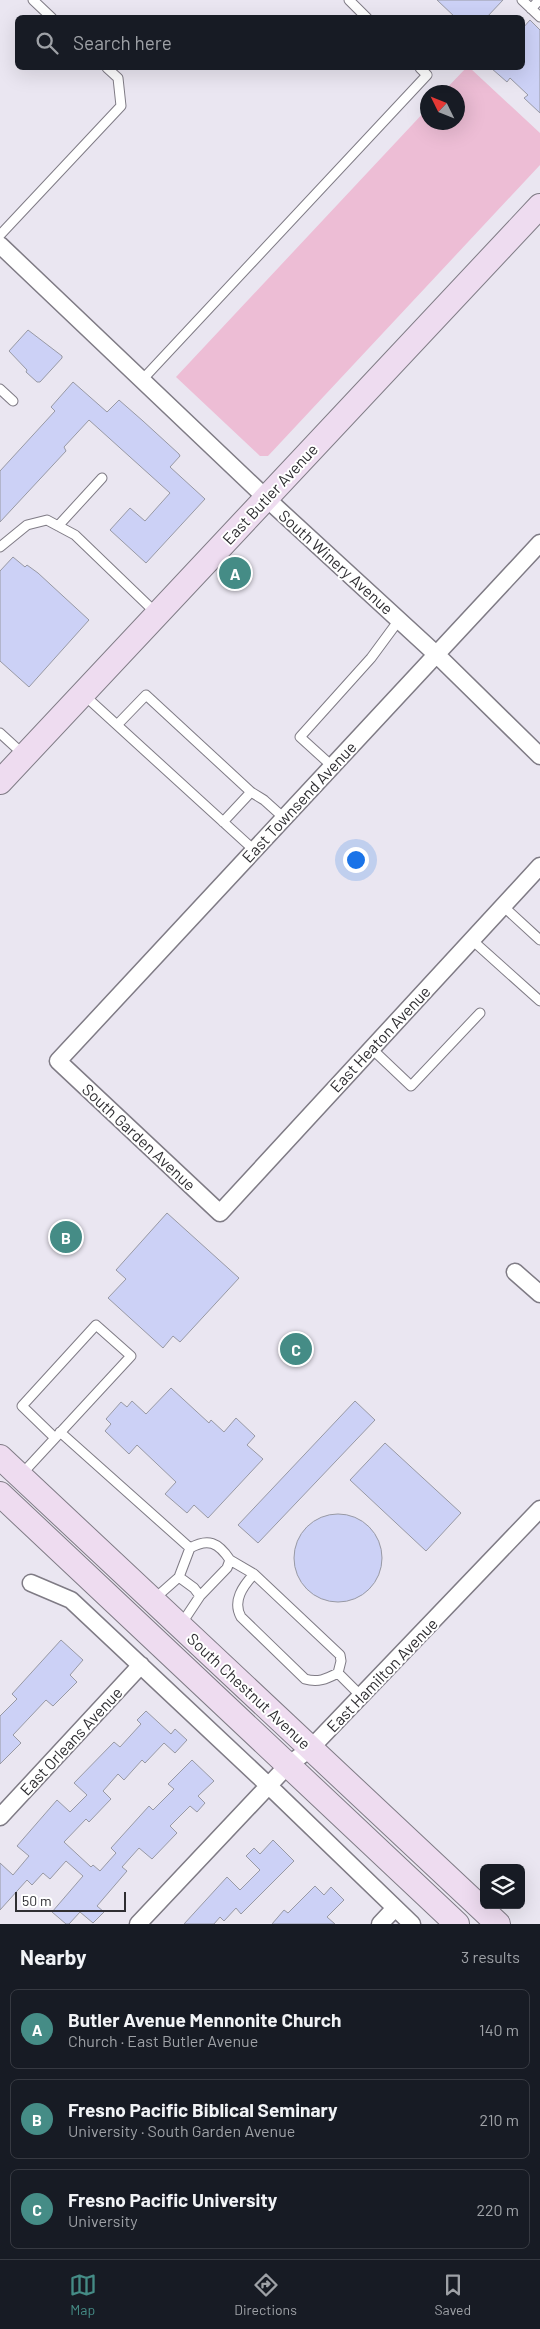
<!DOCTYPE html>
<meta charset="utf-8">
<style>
body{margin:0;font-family:Barlow,sans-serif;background:#242831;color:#f1f3f6}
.controls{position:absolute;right:15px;bottom:15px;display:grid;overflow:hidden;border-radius:8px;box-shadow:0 5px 20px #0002}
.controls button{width:45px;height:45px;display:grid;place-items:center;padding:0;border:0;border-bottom:1px solid #363941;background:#171b24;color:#f1f3f6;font:25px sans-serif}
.compass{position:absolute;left:420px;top:85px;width:45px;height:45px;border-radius:50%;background:#171b24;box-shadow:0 5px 20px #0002;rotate:313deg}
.scale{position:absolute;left:15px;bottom:12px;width:111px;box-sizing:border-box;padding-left:5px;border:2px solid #2f2e32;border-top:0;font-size:14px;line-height:18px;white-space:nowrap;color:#2f2e32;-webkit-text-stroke:4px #fff;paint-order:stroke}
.you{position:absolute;left:355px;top:859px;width:18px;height:18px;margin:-12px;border:4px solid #fff;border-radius:50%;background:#1a73e8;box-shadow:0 0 0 8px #1a73e833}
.badge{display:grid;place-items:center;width:32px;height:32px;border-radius:50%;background:#458c86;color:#fff;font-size:16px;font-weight:700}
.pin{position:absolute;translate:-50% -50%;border:2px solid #fff;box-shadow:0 1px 5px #0006}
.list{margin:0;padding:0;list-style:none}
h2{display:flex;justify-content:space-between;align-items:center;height:65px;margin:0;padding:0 20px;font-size:21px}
h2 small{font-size:16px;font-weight:400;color:#9ea1a6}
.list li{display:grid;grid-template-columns:32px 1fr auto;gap:15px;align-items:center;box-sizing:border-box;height:80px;margin:0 10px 10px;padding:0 10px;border:1px solid #363941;border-radius:8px}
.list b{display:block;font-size:19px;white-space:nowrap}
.list p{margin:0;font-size:16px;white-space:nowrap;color:#9ea1a6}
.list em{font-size:16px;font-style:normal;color:#9ea1a6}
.icon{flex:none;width:28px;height:28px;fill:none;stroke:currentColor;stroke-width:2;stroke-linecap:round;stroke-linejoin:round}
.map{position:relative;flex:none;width:540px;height:1924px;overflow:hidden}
.search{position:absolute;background:#171b24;box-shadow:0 5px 20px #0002;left:15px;right:15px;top:15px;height:55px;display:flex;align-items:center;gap:12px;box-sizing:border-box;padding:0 18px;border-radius:8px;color:#9ea1a6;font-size:19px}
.sheet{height:335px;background:#171b24}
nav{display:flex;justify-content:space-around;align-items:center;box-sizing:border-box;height:70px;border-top:1px solid #363941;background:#171b24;font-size:14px;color:#9ea1a6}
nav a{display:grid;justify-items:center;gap:2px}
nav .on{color:#458c86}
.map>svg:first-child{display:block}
</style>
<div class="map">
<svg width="540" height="1924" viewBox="0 0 540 1924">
<rect width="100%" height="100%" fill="#eae6f1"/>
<!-- green -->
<path fill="#edbdd5" d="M 466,68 L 470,68 L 540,133 L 540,165 L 268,456 L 260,456 L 176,377 L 427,109 L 428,122 L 458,122 L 458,92 L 443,92 Z"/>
<!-- building -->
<path fill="#ccd1f6" stroke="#9899a4" d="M 437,0 L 503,0 L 486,18 L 456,18 Z
M 530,20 L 540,30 L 540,113 L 524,98 L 528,95 L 510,78 L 507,82 L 491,68 L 522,68 L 522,29 Z
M 28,330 L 62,356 L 62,358 L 40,382 L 37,382 L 26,372 L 27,370 L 9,351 Z
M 73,382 L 107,412 L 119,400 L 143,421 L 179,454 L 180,456 L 170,467 L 205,499 L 146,563 L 110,530 L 130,508 L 145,521 L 170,493 L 89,420 L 64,447 L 66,451 L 0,522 L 0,471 L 55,411 L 51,407 Z
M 13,557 L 25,567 L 27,565 L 38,573 L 89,620 L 29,687 L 0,661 L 0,571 Z
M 167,1213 L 239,1278 L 180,1342 L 173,1336 L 163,1348 L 108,1298 L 126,1279 L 116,1270 Z
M 171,1388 L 209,1423 L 211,1420 L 224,1432 L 236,1418 L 255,1436 L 247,1445 L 263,1459 L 208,1518 L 194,1505 L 187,1513 L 165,1494 L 176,1482 L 137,1445 L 129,1454 L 105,1431 L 111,1424 L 106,1419 L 121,1402 L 127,1407 L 132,1401 L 146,1414 Z
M 355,1401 L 375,1420 L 258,1543 L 238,1525 Z
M 385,1443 L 461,1513 L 426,1551 L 350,1480 Z
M294 1558a44 44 0 1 1 88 0a44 44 0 1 1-88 0Z
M 61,1640 L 83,1660 L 70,1675 L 77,1682 L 53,1706 L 46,1700 L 13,1735 L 21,1743 L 0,1764 L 0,1716 L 17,1699 L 12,1694 Z
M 146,1711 L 171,1734 L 175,1729 L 187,1740 L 175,1753 L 164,1743 L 145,1763 L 142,1760 L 124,1780 L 118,1774 L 103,1791 L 111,1799 L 89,1822 L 86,1819 L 64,1842 L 91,1867 L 93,1865 L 100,1871 L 116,1853 L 111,1848 L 149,1806 L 153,1810 L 174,1789 L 168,1784 L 192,1760 L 214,1781 L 198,1796 L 205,1803 L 197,1812 L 190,1806 L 170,1826 L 177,1833 L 152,1859 L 139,1848 L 122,1867 L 127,1871 L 97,1906 L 104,1912 L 93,1923 L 80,1912 L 69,1924 L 66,1924 L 52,1912 L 83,1876 L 66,1861 L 50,1879 L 43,1873 L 32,1885 L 27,1880 L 0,1910 L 0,1863 L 13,1875 L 29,1856 L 17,1846 L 57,1800 L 70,1812 L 87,1795 L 74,1783 L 114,1742 L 120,1747 L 141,1724 L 137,1720 Z
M 273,1840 L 294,1861 L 241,1914 L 236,1908 L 224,1921 L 220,1917 L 214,1924 L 184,1924 L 227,1877 L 240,1890 L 260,1870 L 246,1856 L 254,1848 L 260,1854 Z
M 315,1886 L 324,1895 L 331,1887 L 344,1900 L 327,1917 L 335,1924 L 272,1924 L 284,1910 L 288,1913 Z"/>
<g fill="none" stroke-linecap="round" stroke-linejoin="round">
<!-- lane casing -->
<g stroke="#7f7b85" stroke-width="11">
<path id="lane" d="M 33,0 L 52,18
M 349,0 L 367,18
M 522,0 L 540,17
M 531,9 L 539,0
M 0,235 L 121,106 L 118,78 L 107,68
M 142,380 L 427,75 L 420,68
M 0,389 L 13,401
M 58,526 L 102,478
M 0,547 L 27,525 L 47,520 L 75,535 L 156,613
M 83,694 L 254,850
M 117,725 L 146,695 L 251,792 L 264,800 L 284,818
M 0,733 L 24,755
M 332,766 L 300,737 L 371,658 L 399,620
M 223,822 L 251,792
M 503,906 L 540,940
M 472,940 L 540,1001
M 372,1049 L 411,1086 L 480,1013
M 60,1432 L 190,1548
M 20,1476 L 131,1356 L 96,1325 L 22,1406 L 55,1438
M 230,1560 L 254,1574
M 254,1574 L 340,1655 L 341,1661 L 338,1673 C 326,1679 318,1683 305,1679 L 241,1617 C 232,1601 243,1586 254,1574 Z
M 179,1577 L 190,1548 C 208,1538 218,1542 230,1560 L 227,1568 L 200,1596
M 153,1600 L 179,1577 L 194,1588 L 200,1596 L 180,1626
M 338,1673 L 361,1696"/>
</g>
<!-- street casing -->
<g stroke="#7f7b85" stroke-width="19">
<path id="street" d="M 0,245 L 266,498 L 437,655 L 540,756
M 540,543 L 58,1061 L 220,1213 L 540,866
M 515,1272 L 540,1294
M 31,1583 L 71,1600 L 269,1786 L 412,1924
M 0,1817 L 141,1665
M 138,1924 L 288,1765 L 310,1749 L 540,1509
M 380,1924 L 395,1908"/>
</g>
<!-- secondary casing -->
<g stroke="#7f7b85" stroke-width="26">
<path id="secondary" d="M 0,782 L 540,206
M 0,1457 L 498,1924
M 0,1494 L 457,1924"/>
</g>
<!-- lane -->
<use href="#lane" stroke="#fff" stroke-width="9"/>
<!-- street -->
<use href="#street" stroke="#fff" stroke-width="16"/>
<!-- secondary -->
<use href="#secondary" stroke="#eedcf0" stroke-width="24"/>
</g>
<g text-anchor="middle" stroke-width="4" stroke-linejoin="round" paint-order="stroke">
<!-- street labels -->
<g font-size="16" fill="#2f2e32" stroke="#fff">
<text transform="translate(270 494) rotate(-47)" y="6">East Butler Avenue</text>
<text transform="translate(336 562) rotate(42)" y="6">South Winery Avenue</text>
<text transform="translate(299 802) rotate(-47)" y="6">East Townsend Avenue</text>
<text transform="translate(380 1039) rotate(-47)" y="6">East Heaton Avenue</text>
<text transform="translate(139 1137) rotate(43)" y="6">South Garden Avenue</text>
<text transform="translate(382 1675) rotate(-46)" y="6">East Hamilton Avenue</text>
<text transform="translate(249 1691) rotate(43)" y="6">South Chestnut Avenue</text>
<text transform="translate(71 1741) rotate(-47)" y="6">East Orleans Avenue</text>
</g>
</g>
</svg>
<div class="controls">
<button><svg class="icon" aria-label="layers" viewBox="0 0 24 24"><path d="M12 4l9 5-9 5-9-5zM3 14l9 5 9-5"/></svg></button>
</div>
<svg class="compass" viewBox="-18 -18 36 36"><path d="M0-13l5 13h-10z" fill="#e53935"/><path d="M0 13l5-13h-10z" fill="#9ea1a6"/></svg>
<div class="scale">50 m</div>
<div class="you"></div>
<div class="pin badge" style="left:235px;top:573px">A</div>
<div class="pin badge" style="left:66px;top:1237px">B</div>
<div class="pin badge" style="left:296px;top:1349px">C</div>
<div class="search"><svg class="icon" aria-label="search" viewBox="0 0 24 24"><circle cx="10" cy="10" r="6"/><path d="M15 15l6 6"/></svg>Search here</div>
</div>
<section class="sheet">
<h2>Nearby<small>3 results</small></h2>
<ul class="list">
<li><span class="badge">A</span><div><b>Butler Avenue Mennonite Church</b><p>Church · East Butler Avenue</p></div><em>140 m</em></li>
<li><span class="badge">B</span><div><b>Fresno Pacific Biblical Seminary</b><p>University · South Garden Avenue</p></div><em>210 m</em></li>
<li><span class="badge">C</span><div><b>Fresno Pacific University</b><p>University</p></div><em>220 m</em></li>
</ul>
</section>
<nav>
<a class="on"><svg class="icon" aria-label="map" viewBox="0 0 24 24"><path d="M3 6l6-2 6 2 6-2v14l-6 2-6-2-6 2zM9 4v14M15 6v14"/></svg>Map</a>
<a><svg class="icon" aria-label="directions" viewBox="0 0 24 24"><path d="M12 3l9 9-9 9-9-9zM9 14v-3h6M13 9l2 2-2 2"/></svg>Directions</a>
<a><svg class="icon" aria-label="saved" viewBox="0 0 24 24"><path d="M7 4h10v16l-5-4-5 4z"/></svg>Saved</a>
</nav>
